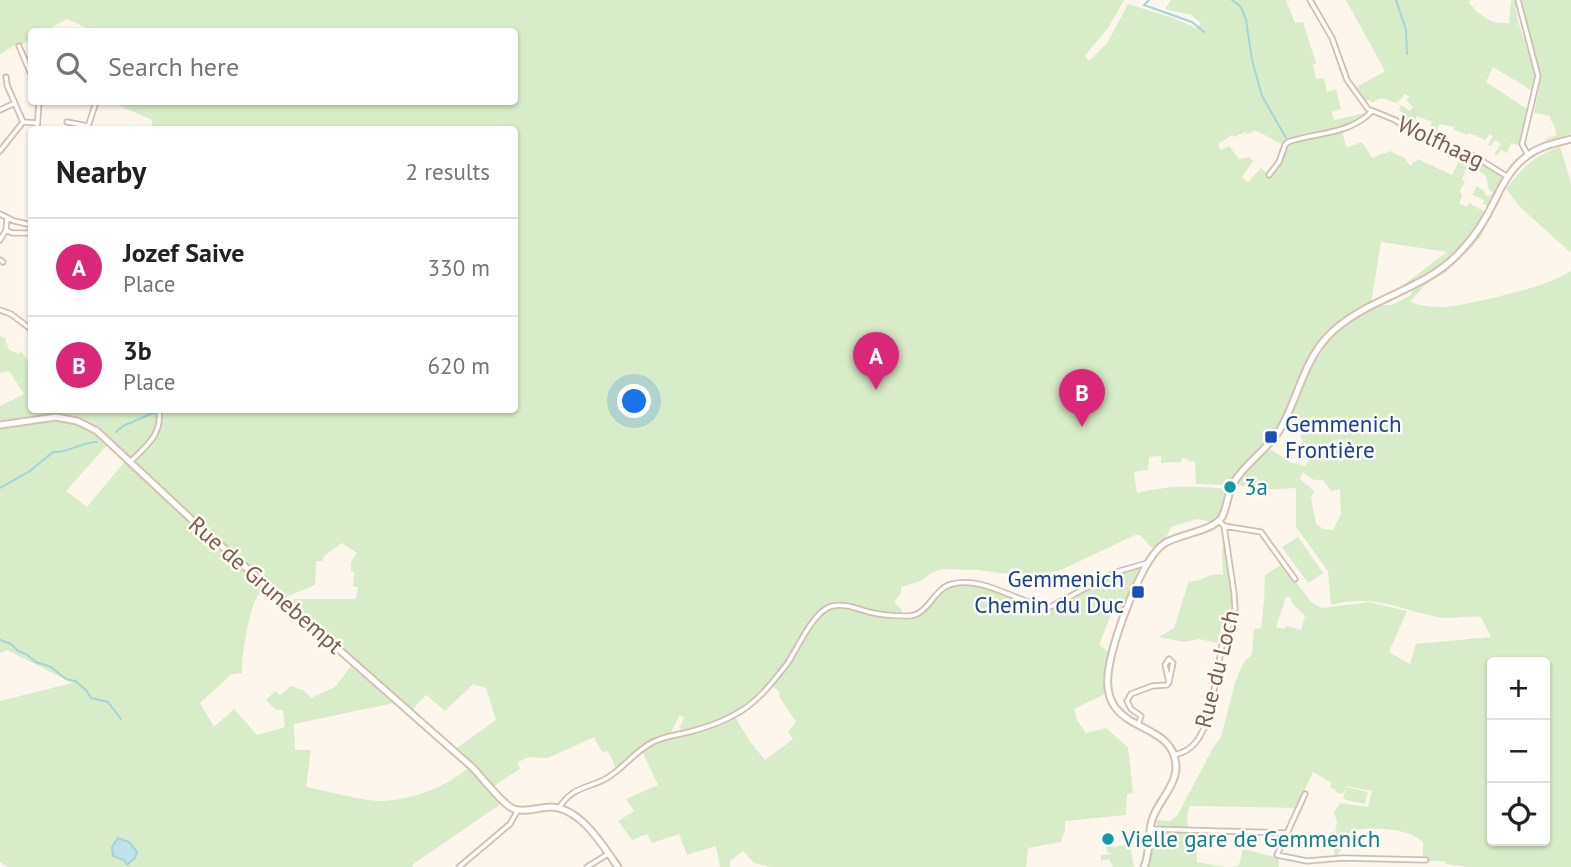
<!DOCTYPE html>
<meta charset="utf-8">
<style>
body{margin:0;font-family:"PT Sans",sans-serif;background:#f6f6f6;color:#202124}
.controls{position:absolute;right:21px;bottom:21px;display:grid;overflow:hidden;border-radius:7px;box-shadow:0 2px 5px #0004}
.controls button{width:63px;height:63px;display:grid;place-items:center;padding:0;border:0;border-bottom:2px solid #e0e0e0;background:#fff;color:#202124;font:35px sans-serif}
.you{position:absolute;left:635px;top:402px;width:24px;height:24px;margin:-18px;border:5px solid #fff;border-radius:50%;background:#1a73e8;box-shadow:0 0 0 10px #1a73e833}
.badge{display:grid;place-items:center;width:46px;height:46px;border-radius:50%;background:#db2777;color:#fff;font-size:23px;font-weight:700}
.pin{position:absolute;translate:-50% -58px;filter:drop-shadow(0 2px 4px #0008)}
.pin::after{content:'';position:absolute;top:37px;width:24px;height:21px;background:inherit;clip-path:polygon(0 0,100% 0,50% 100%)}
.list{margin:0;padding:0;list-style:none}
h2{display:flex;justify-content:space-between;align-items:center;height:91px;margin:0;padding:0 28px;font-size:30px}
h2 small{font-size:23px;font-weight:400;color:#757577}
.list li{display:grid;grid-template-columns:46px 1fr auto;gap:21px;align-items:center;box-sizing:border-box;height:98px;padding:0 28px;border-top:2px solid #e0e0e0}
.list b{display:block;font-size:26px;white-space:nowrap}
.list p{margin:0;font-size:23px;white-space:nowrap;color:#757577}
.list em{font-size:23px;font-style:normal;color:#757577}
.icon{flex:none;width:38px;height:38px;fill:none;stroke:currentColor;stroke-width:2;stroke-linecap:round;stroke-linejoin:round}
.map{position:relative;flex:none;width:1571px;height:867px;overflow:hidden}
.search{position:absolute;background:#fff;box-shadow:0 2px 5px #0004;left:28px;top:28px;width:490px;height:77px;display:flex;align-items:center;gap:18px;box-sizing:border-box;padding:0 24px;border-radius:7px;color:#757577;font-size:26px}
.panel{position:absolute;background:#fff;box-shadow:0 2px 5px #0004;left:28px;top:126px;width:490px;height:287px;border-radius:7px}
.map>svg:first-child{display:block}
</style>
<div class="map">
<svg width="1571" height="867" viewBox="0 0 1571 867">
<rect width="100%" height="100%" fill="#fdf6ec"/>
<!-- green -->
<path fill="#d8ecc9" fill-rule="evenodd" d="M 0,0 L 1124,0 L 1108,28 L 1085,56 L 1089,61 L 1107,43 L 1128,4 L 1171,17 L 1196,28 L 1201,23 L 1191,15 L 1165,9 L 1171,0 L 1286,0 L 1295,23 L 1303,22 L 1316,63 L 1313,65 L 1316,79 L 1324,78 L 1327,92 L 1336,89 L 1341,109 L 1332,112 L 1334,120 L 1365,113 L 1367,115 L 1351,125 L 1295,137 L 1287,141 L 1283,145 L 1255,130 L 1248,134 L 1245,132 L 1234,137 L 1232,135 L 1218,144 L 1220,150 L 1229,146 L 1239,159 L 1249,157 L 1253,161 L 1242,177 L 1248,182 L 1261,168 L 1270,176 L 1282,160 L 1286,148 L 1291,142 L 1342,131 L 1346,146 L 1348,147 L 1362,142 L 1372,158 L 1390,151 L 1405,158 L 1410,166 L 1418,159 L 1452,175 L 1462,154 L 1496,171 L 1502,179 L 1488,206 L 1483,204 L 1484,200 L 1473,195 L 1476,186 L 1483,190 L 1488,197 L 1493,193 L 1489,190 L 1486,176 L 1472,167 L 1471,170 L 1466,169 L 1462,179 L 1465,182 L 1460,190 L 1462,196 L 1459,203 L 1467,207 L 1469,203 L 1485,212 C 1461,254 1437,270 1395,291 L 1447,252 L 1381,242 L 1371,304 L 1343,320 L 1315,347 L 1275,432 L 1244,464 L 1229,485 L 1196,484 L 1195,462 L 1189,461 L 1188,459 L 1182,458 L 1181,462 L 1161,463 L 1161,456 L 1149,457 L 1148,470 L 1134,472 L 1137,493 C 1167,485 1196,486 1227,489 L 1221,512 L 1212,522 L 1197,519 L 1171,527 L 1166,538 L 1152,548 L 1140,535 L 1135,535 L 1061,570 L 1048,573 L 1008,574 L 977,570 L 941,569 L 931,573 L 921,581 L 901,587 L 901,593 L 894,602 L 902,610 L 902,615 C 878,613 854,604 830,606 L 810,625 L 784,664 L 754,698 L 726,717 L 683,731 L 679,728 L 684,718 L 680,715 L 670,734 L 639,747 L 616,768 L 608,751 L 602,752 L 594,737 L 548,758 L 529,757 L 518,762 L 520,769 L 491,788 L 502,803 L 412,865 L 413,867 L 8,867 L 0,862 L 0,701 L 72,683 L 7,650 L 0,653 L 0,427 C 47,420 70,410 108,444 L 66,491 L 87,507 L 126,460 L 145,479 C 125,450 98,417 60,415 C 41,413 19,419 0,421 L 0,406 L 24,394 L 9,371 L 0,373 L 0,336 L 5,338 L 9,350 L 19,354 L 21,351 L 28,361 L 31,360 L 32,410 L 514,410 L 514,130 L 152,129 L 152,120 L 120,106 L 120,102 L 514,102 L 514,32 L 89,32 L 87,28 L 67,19 L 46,31 L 32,32 L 31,40 L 21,45 L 20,43 L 17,44 L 0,54 ZM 342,543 L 357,553 L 351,562 L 351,571 L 354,572 L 353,586 L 358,587 L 356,599 L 295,599 L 284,604 L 352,665 L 335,687 L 311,698 L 303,690 L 291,686 L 280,695 L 275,691 L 266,700 L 276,710 L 283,710 L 285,727 L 257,735 L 234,709 L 214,727 L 200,703 L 232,674 L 242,673 C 241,658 249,613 256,599 C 260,592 265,587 273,585 L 286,597 L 315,585 L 316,561 L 322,561 L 324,556 ZM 473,684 L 486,688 L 496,720 L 451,752 L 468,768 C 446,787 412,800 382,801 C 361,801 328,791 306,787 L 311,750 L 295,750 L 294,724 L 394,703 L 409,713 L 426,695 L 445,711 Z
M 1346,0 L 1470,0 L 1469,3 C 1481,16 1491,25 1509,23 L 1511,1 L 1515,0 L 1518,21 L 1535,71 L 1536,79 L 1534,92 L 1493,67 L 1486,82 L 1527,109 L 1518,145 L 1511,143 L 1507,153 L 1501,150 L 1497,156 L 1494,154 L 1501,144 L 1495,140 L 1491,146 L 1488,145 L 1493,136 L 1490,134 L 1485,140 L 1469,133 L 1467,135 L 1454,130 L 1454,127 L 1440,124 L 1437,131 L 1430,127 L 1432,122 L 1417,116 L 1411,128 L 1403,122 L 1407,116 L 1399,110 L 1401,105 L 1410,111 L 1413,107 L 1406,100 L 1409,97 L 1405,94 L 1397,103 C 1387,102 1382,93 1373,103 L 1368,100 L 1365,101 L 1355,88 L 1385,71 Z
M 1521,0 L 1571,0 L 1571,134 L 1546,141 L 1545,139 L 1556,136 C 1557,127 1551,124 1550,116 L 1534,113 L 1541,73 L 1524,20 Z
M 1560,147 L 1571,183 L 1571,253 L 1521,208 L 1506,189 C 1522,168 1534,155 1560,147 Z
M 1488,221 L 1481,236 L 1472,247 L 1446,272 L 1425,285 L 1410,302 C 1420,306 1433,307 1443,307 C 1466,306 1557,285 1571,270 L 1571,867 L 1470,867 L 1446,864 L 1445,861 L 1423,861 L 1423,842 C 1407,828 1374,827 1354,830 L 1344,840 L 1341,850 L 1335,857 L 1333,846 L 1337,822 L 1334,812 L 1340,803 L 1368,807 L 1372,791 L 1346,786 L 1343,794 L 1335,792 L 1336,790 L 1330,787 L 1332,783 L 1313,772 L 1296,808 L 1190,806 L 1187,814 L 1188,828 L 1160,828 L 1156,824 L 1157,820 L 1170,821 L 1177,816 L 1213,748 L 1221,737 L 1235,683 L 1243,663 L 1252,654 L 1254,629 L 1261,628 L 1264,601 L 1265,575 L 1282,564 L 1311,602 L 1322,608 L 1369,602 L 1407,611 L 1389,652 L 1410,664 L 1416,644 L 1491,637 L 1481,617 C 1467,615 1451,620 1437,617 C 1397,609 1375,594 1331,605 L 1328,571 L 1296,527 L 1296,488 L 1259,490 L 1235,484 L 1252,463 L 1268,448 L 1290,462 L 1305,466 L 1310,457 L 1299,446 L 1303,441 L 1300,437 L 1302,434 L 1294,424 L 1296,419 L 1290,416 L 1311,368 L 1331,337 L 1347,324 L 1381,305 L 1391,305 L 1410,296 L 1414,288 L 1449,266 L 1475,240 ZM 1303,472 L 1314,480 L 1323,480 L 1331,491 L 1340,489 L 1341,514 L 1333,530 L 1323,529 L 1316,524 L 1311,498 L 1314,491 L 1300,479 ZM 1286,597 L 1290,597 L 1292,603 L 1305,616 L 1301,630 L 1286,626 L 1284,629 L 1276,627 ZM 1492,662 L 1545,662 L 1545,841 L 1492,841 Z
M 1298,537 L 1323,573 L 1308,583 L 1282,547 Z
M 1225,540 L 1233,596 L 1231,613 L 1225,613 L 1217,643 L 1199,639 L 1184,642 L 1159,637 L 1174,628 L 1189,581 C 1203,583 1205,572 1223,575 L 1222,548 Z
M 1140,567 L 1121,613 L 1111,614 L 1099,645 L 1108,652 L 1103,678 L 1105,694 L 1074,709 L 1077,720 L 1086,733 L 1106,728 L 1128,747 L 1133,793 L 1127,794 L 1126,815 L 1065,821 L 1065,830 L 1061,842 L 1028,848 L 1026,867 L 770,867 L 754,863 L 743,851 L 730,861 L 730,867 L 720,867 L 716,846 L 687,855 L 679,834 L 652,843 L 647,834 L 632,840 L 618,821 L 634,811 L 626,799 L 658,785 L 642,751 L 673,737 L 694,733 L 735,717 L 751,743 L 765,760 L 793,739 L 788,732 L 796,722 L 779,696 L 780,693 L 772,685 C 785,666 816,605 841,606 C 864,608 886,619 910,618 C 930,617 934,591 951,586 C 985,576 1019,607 1050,609 L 1117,573 Z
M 1346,787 L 1368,792 L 1365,804 L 1343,799 Z
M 1183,832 L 1195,833 L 1206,839 L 1197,846 L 1197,862 L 1225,867 L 1147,867 L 1154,836 L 1161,833 Z
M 1130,845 L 1134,867 L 1113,867 L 1109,859 L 1101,861 L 1101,855 L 1112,854 L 1107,852 L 1106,847 Z
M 1243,849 L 1279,858 L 1279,867 L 1232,867 L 1239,865 Z"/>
<!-- water -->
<path fill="#bfe3e8" stroke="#a5d3da" stroke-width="2" d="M 118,838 L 129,842 L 137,852 L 135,858 L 127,865 L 124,860 L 113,856 L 112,847 Z"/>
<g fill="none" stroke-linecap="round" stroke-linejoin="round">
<!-- stream -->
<path stroke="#a5d3da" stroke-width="2" d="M 1149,0 L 1144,5 L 1192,22 L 1204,32
M 1232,0 L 1241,7 L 1246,20 L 1252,60 L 1262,96 L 1286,138
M 1396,0 L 1406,30 L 1407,54
M 116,432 L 123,426 L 153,413
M 0,488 L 30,471 L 53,452 C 69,453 81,442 97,442
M 0,640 L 11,644 L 18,651 L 26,654 L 36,662 L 51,667 L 66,679 L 75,681 L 86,690 L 91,698 L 108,702 L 121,719"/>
<!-- street casing -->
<g stroke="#d1beb0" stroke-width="7">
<path id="street" d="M 1310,0 L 1332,38 L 1347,80 L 1368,109 L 1395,120 L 1413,132 L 1474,156 L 1508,177
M 1518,0 L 1538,76 L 1522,144 L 1528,155
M 19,46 L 32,77
M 6,77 L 7,85 L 23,122 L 37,123
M 0,110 L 15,103
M 67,122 L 88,126
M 37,130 L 39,102
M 87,130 L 96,102
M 0,151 L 23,122
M 1269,175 L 1279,162 L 1285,145 L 1288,142 C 1316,132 1350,135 1372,111
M 0,214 L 14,221 L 32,225
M 6,230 L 12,233 L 32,233
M 0,240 L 6,230 L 7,218
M 0,260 L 3,262
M 0,310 L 11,314 L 32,330
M 130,462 C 147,445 162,435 159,410
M 1219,521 L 1224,526 L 1261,532 L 1295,579
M 1138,725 L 1141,716 L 1131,709 L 1127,701 L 1131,694 L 1152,686 L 1167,685 L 1169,682 L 1173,663 L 1169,659 L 1165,665 L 1169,682
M 1174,755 C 1195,751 1201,736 1209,717 L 1223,640 L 1235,609 L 1234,593 L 1224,526
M 1305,794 L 1277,855 L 1307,861 L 1343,858 L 1426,860
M 559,808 C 572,786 588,789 607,778 C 624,768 635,751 653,742 C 665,736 677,735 689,732 C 709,727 730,719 747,707 C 763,695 775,679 787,664 C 798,648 813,611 832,606 C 845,603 857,609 869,612 C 881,615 894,616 906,616 C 929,617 932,589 952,584 C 987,576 1017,604 1050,607 L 1116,572 L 1147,563
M 1150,829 L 1286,833
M 459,867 L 510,824 L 518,810
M 587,867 L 608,854"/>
</g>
<!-- secondary casing -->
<g stroke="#d6c0b0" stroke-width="9">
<path id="secondary" d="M 0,425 L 56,417 L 77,421 L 97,431 L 191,519 L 472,767 C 481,776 504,806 514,809 C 526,813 539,807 551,807 C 581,808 603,846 618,867
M 1144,867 C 1151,852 1147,836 1152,820 C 1157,803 1176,786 1176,767 C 1175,716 1096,738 1109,667 C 1114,639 1141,558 1165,543 C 1180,534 1213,531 1222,517 C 1228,506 1227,493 1234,482 C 1247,461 1270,448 1282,426 C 1298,397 1304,361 1328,336 C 1363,299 1421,292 1457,255 C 1469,243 1478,231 1486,217 C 1498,196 1506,171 1527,156 C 1540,146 1555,143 1571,139"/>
</g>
<!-- street -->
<use href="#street" stroke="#fff" stroke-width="3.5"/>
<!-- secondary -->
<use href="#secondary" stroke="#fff" stroke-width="5"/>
</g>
<!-- markers -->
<g fill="#1a4fb4" stroke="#fffaf3" stroke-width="2.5">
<rect x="1264" y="430" width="14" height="14" rx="3.5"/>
<rect x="1131" y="585" width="14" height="14" rx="3.5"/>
</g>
<g fill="#0f9aa8" stroke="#fffaf3" stroke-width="2.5">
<circle cx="1230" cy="487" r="7"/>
<circle cx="1108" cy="839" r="7"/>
</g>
<g text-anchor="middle" stroke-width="5" stroke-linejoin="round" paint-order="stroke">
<!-- street labels -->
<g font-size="23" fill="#7a5c4d" stroke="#fffaf3">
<text transform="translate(1441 142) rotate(25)" y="8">Wolfhaag</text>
<text transform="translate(266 585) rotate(41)" y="8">Rue de Grunebempt</text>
<text transform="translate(1217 669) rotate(-76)" y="8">Rue du Loch</text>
</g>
<!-- transit labels -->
<g font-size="23" fill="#164399" stroke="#fffaf3" text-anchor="start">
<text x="1285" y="432">Gemmenich<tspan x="1285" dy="26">Frontière</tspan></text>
<text x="1124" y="587" text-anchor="end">Gemmenich<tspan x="1124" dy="26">Chemin du Duc</tspan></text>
</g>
<!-- culture labels -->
<g font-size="23" fill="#0d838f" stroke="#fffaf3" text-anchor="start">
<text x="1244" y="495">3a</text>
<text x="1122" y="847">Vielle gare de Gemmenich</text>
</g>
</g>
</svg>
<div class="controls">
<button>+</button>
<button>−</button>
<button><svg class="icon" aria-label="locate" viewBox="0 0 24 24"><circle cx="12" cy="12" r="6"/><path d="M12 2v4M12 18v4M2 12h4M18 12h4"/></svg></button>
</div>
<div class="you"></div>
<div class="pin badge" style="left:876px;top:390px">A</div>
<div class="pin badge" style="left:1082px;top:427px">B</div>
<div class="search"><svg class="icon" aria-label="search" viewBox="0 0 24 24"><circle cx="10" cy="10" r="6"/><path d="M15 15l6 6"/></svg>Search here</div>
<section class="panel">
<h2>Nearby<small>2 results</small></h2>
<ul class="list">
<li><span class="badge">A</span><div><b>Jozef Saive</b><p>Place</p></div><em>330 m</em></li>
<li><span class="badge">B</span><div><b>3b</b><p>Place</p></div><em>620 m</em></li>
</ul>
</section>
</div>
